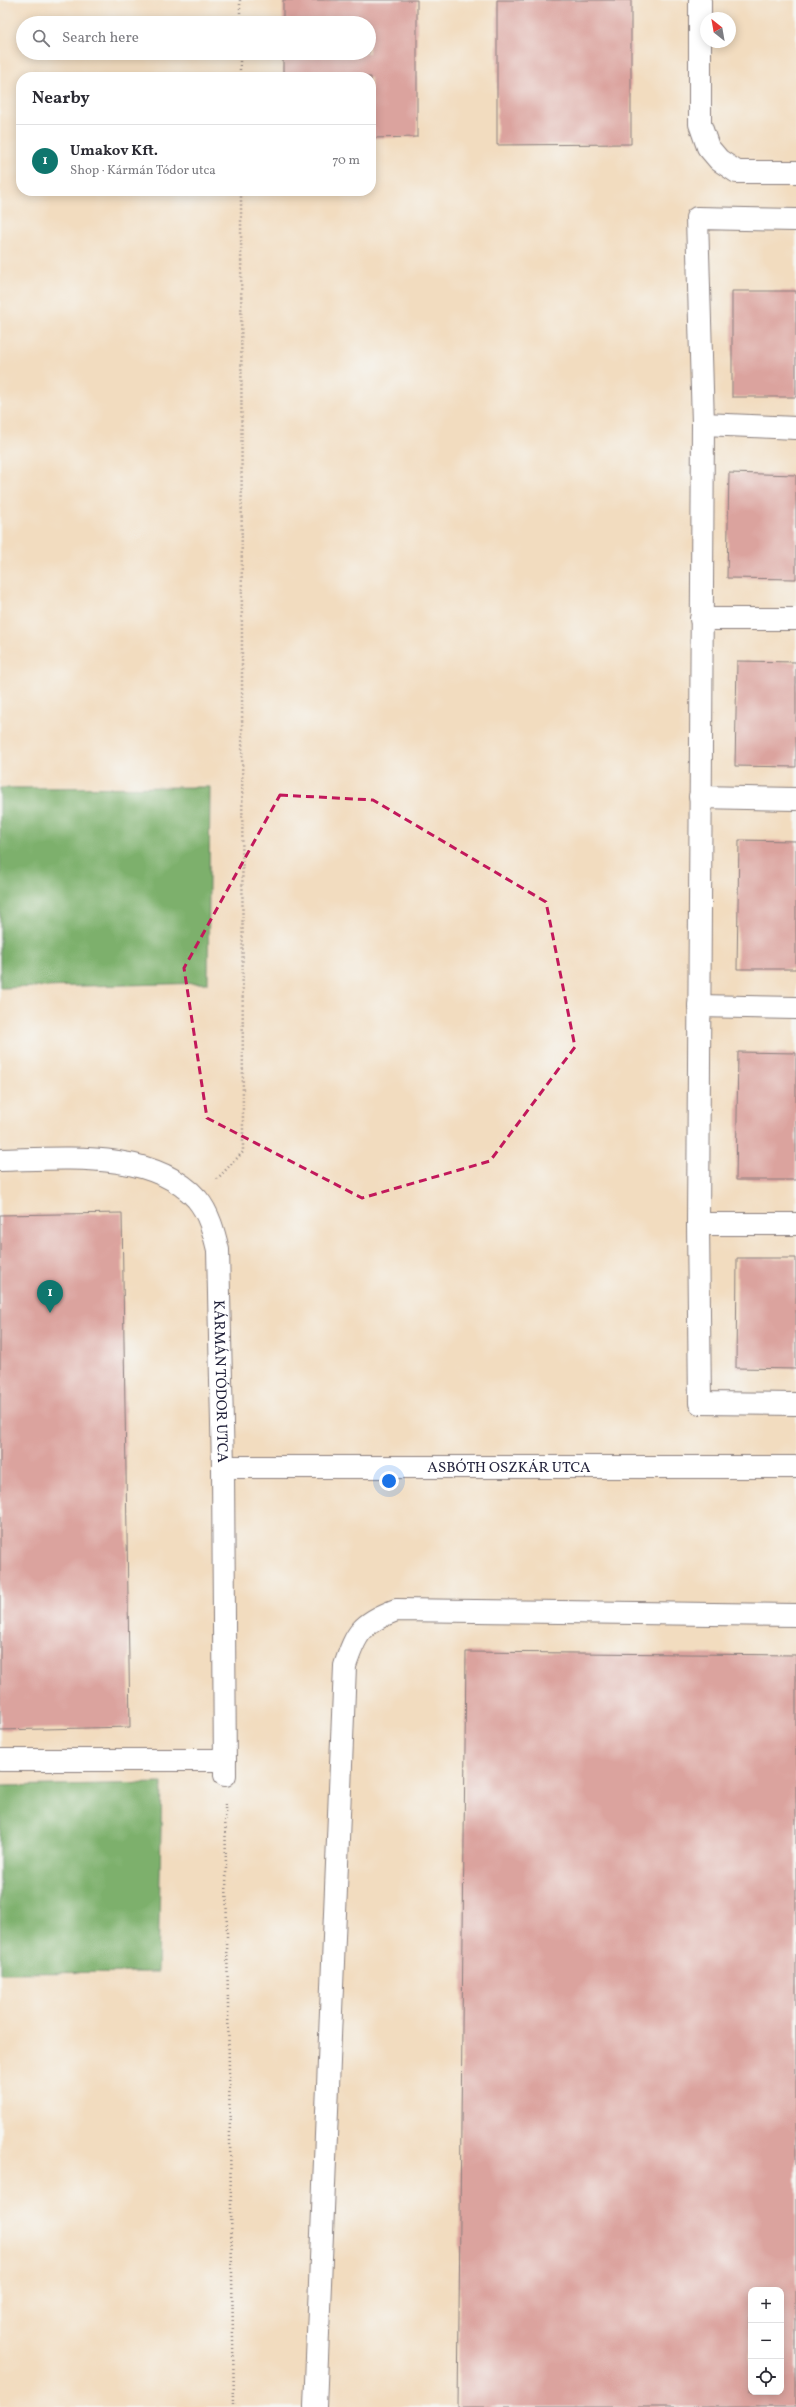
<!DOCTYPE html>
<meta charset="utf-8">
<style>
body{margin:0;font-family:Vollkorn,serif;background:#f2f2f3;color:#2b2b33}
.controls{position:absolute;right:12px;bottom:12px;display:grid;overflow:hidden;border-radius:8px;box-shadow:0 2px 10px #0003}
.controls button{width:36px;height:36px;display:grid;place-items:center;padding:0;border:0;border-bottom:1px solid #e1e1e2;background:#fff;color:#2b2b33;font:20px sans-serif}
.compass{position:absolute;left:700px;top:12px;width:36px;height:36px;border-radius:50%;background:#fff;box-shadow:0 2px 10px #0003;rotate:329deg}
.you{position:absolute;left:389px;top:1481px;width:14px;height:14px;margin:-10px;border:3px solid #fff;border-radius:50%;background:#1a73e8;box-shadow:0 0 0 6px #1a73e833}
.badge{display:grid;place-items:center;width:26px;height:26px;border-radius:50%;background:#0f766e;color:#fff;font-size:13px;font-weight:700}
.pin{position:absolute;translate:-50% -33px;filter:drop-shadow(0 1px 2px #0008)}
.pin::after{content:'';position:absolute;top:21px;width:14px;height:12px;background:inherit;clip-path:polygon(0 0,100% 0,50% 100%)}
.list{margin:0;padding:0;list-style:none}
h2{display:flex;justify-content:space-between;align-items:center;height:52px;margin:0;padding:0 16px;font-size:17px}
h2 small{font-size:13px;font-weight:400;color:#7c7c81}
.list li{display:grid;grid-template-columns:26px 1fr auto;gap:12px;align-items:center;box-sizing:border-box;height:72px;padding:0 16px;border-top:1px solid #e1e1e2}
.list b{display:block;font-size:15px;white-space:nowrap}
.list p{margin:0;font-size:13px;white-space:nowrap;color:#7c7c81}
.list em{font-size:13px;font-style:normal;color:#7c7c81}
.icon{flex:none;width:22px;height:22px;fill:none;stroke:currentColor;stroke-width:2;stroke-linecap:round;stroke-linejoin:round}
.map{position:relative;flex:none;width:796px;height:2407px;overflow:hidden}
.search{position:absolute;background:#fff;box-shadow:0 2px 10px #0003;left:16px;top:16px;width:360px;height:44px;display:flex;align-items:center;gap:10px;box-sizing:border-box;padding:0 14px;border-radius:22px;color:#7c7c81;font-size:15px}
.panel{position:absolute;background:#fff;box-shadow:0 2px 10px #0003;left:16px;top:72px;width:360px;height:124px;border-radius:16px}
.map>svg:first-child{display:block}
</style>
<div class="map">
<svg width="796" height="2407" viewBox="0 0 796 2407">
<rect width="100%" height="100%" fill="#f6f6f2"/>
<filter id="ink" filterUnits="userSpaceOnUse"><feTurbulence type="fractalNoise" baseFrequency=".025" numOctaves="2"/><feDisplacementMap in="SourceGraphic" scale="8" xChannelSelector="R" yChannelSelector="G"/><feConvolveMatrix kernelMatrix="1 2 1 2 8 2 1 2 1" color-interpolation-filters="sRGB"/></filter>
<filter id="wash" filterUnits="userSpaceOnUse"><feTurbulence type="fractalNoise" baseFrequency=".012" numOctaves="4" result="noise"/><feDisplacementMap in="SourceGraphic" scale="16" xChannelSelector="R" yChannelSelector="G"/><feGaussianBlur stdDeviation="0.9" result="paint"/><feColorMatrix in="noise" values="0 0 0 0 0 0 0 0 0 0 0 0 0 0 0 0 0 1.4 0 .05"/><feComposite in="paint" operator="in"/></filter>
<g filter="url(#wash)">
<rect width="100%" height="100%" fill="#f2dcbf"/>
<!-- forest -->
<path fill="#7db06c" stroke="#506954" d="M 210,787 L 208,983 L 0,988 L 0,788 Z
M 162,1783 L 158,1972 L 0,1973 L 0,1786 Z"/>
<g id="blocks">
<!-- building -->
<path fill="#dba39e" fill-rule="evenodd" d="M 283,0 L 417,0 L 417,137 L 371,138 L 371,77 L 283,77 L 283,53 L 369,53 L 369,23 L 283,23 Z
M 497,0 L 631,0 L 631,144 L 497,145 Z
M 732,291 L 796,291 L 796,397 L 732,397 Z
M 729,473 L 796,475 L 796,579 L 727,578 Z
M 737,661 L 796,662 L 796,767 L 735,766 Z
M 739,840 L 796,841 L 796,969 L 737,969 Z
M 738,1052 L 796,1053 L 796,1180 L 736,1180 Z
M 122,1213 L 130,1727 L 0,1730 L 0,1215 Z
M 737,1258 L 796,1258 L 796,1369 L 736,1368 Z
M 466,1652 L 796,1655 L 796,2407 L 458,2407 ZM 751,2290 L 781,2290 L 781,2392 L 751,2392 Z"/>
</g>
</g>
<g filter="url(#ink)">
<use href="#blocks" fill-opacity="0" stroke="#8a7f7d" stroke-width="1"/>
<g fill="none" stroke-linecap="round" stroke-linejoin="round">
<!-- minor casing -->
<g stroke="#8a7f7d" stroke-width="24">
<g id="minor">
<path d="M 700,0 L 700,124 L 708,147 L 719,160 L 737,172 L 796,172"/>
<path d="M 796,220 L 697,218 L 703,424 L 698,1224 L 700,1403 L 796,1404"/>
<path d="M 703,424 L 796,428"/>
<path d="M 701,619 L 796,619"/>
<path d="M 700,797 L 796,799"/>
<path d="M 699,1006 L 796,1008"/>
<path id="s1" d="M 0,1160 C 61,1159 152,1149 197,1199 C 209,1213 214,1233 218,1250 L 223,1467 L 225,1775"/>
<path d="M 698,1224 L 796,1224"/>
<path id="s2" d="M 223,1467 L 796,1467"/>
<path d="M 0,1760 L 225,1760"/>
<path d="M 315,2407 L 345,1666 C 356,1632 362,1623 396,1610 L 796,1615"/>
</g>
</g>
<!-- path -->
<path stroke="#8a7f7d" stroke-width="2.5" stroke-dasharray="1 3" stroke-linecap="butt" d="M 240,0 L 240,23
M 240,53 L 240,77
M 217,1179 L 243,1152 L 241,191
M 225,1804 L 234,2407"/>
<!-- minor -->
<use href="#minor" stroke="#fff" stroke-width="22"/>
</g>
</g>
<!-- marked area -->
<path fill="none" stroke="#c2185b" stroke-width="3" stroke-dasharray="8 5" stroke-linejoin="round" d="M 280,795 L 373,800 L 546,902 L 575,1047 L 490,1161 L 362,1198 L 207,1118 L 184,968 Z"/>
<g text-anchor="middle" stroke-width="3" stroke-linejoin="round" paint-order="stroke">
<!-- street labels -->
<g font-size="15" fill="#22223b" stroke="#f6f6f2">
<text dy="5" stroke="none"><textPath href="#s1" startOffset="394">KÁRMÁN TÓDOR UTCA</textPath></text>
<text dy="5" stroke="none"><textPath href="#s2" startOffset="286">ASBÓTH OSZKÁR UTCA</textPath></text>
</g>
</g>
</svg>
<div class="controls">
<button>+</button>
<button>−</button>
<button><svg class="icon" aria-label="locate" viewBox="0 0 24 24"><circle cx="12" cy="12" r="6"/><path d="M12 2v4M12 18v4M2 12h4M18 12h4"/></svg></button>
</div>
<svg class="compass" viewBox="-18 -18 36 36"><path d="M0-13l5 13h-10z" fill="#e53935"/><path d="M0 13l5-13h-10z" fill="#7c7c81"/></svg>
<div class="you"></div>
<div class="pin badge" style="left:50px;top:1313px">1</div>
<div class="search"><svg class="icon" aria-label="search" viewBox="0 0 24 24"><circle cx="10" cy="10" r="6"/><path d="M15 15l6 6"/></svg>Search here</div>
<section class="panel">
<h2>Nearby<small></small></h2>
<ul class="list">
<li><span class="badge">1</span><div><b>Umakov Kft.</b><p>Shop · Kármán Tódor utca</p></div><em>70 m</em></li>
</ul>
</section>
</div>
